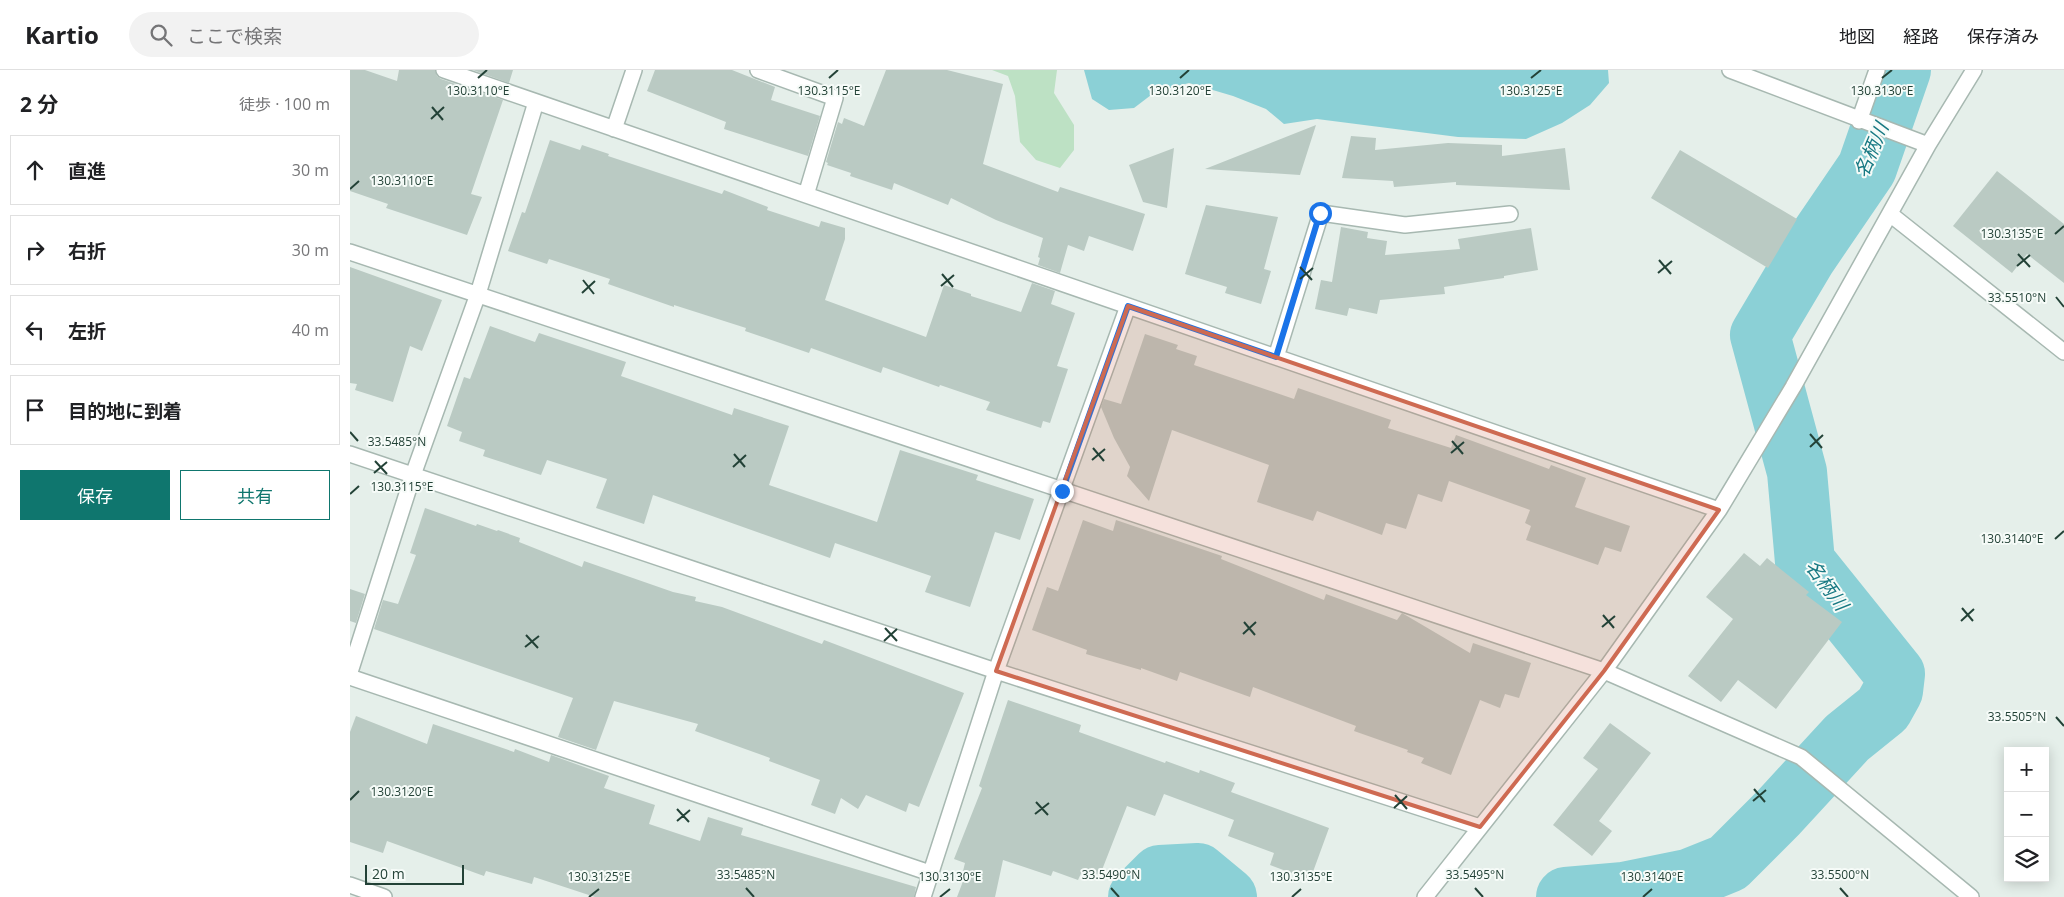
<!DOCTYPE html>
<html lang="ja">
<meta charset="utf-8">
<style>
body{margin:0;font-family:"Open Sans","Noto Sans JP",sans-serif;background:#f2f2f2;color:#202124}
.controls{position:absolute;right:15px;bottom:15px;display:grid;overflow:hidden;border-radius:0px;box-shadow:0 2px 12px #0003}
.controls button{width:45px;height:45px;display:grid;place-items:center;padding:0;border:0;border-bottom:1px solid #e0e0e0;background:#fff;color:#202124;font:25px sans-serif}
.scale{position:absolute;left:15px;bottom:12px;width:99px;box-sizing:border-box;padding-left:5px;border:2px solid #234237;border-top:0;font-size:14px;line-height:18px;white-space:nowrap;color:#234237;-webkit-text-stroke:4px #f6fbf8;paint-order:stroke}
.stop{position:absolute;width:15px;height:15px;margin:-11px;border:4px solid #1a73e8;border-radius:50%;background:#fff}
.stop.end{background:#1a73e8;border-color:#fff;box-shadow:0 1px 5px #0008}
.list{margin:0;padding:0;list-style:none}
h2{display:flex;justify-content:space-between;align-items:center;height:65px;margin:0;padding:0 20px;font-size:21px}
h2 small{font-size:16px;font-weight:400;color:#757577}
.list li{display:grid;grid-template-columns:32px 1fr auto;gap:15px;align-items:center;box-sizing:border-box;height:70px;margin:0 10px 10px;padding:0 10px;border:1px solid #e0e0e0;border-radius:0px}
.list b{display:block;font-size:19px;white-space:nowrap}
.list em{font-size:16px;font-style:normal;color:#757577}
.actions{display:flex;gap:10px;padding:15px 20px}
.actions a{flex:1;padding:11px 0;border:1px solid #0f766e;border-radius:0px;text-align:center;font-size:18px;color:#0f766e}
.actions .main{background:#0f766e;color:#fff}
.icon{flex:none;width:28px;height:28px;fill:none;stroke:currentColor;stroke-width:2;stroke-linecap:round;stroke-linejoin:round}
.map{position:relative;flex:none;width:1714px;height:827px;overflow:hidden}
header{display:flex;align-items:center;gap:30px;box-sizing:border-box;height:70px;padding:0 25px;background:#fff;border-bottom:1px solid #e0e0e0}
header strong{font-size:24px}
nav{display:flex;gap:28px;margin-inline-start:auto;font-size:18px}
.search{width:350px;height:45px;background:#f2f2f2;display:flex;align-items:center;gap:12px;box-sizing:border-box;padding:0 18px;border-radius:28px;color:#757577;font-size:19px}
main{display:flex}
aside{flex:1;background:#fff}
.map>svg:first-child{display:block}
</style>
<header>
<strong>Kartio</strong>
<div class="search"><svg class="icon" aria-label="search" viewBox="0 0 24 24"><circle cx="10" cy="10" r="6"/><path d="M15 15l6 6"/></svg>ここで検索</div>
<nav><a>地図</a><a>経路</a><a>保存済み</a></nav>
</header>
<main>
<aside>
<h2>2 分<small>徒歩 · 100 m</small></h2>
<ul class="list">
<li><svg class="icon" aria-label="ahead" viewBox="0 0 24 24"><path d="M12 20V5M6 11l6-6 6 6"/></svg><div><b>直進</b></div><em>30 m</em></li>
<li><svg class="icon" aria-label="right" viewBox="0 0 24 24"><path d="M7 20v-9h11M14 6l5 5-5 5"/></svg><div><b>右折</b></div><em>30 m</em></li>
<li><svg class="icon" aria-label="left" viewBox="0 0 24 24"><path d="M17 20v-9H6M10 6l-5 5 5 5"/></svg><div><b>左折</b></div><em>40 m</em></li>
<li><svg class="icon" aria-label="arrive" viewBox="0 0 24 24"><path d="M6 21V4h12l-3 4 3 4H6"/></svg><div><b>目的地に到着</b></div></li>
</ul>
<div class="actions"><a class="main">保存</a><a>共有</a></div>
</aside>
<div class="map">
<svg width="1714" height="827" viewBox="0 0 1714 827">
<rect width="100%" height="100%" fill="#e5efea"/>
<!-- green -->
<path fill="#bde1c4" d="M 642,0 L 707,0 L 704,23 L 724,55 L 724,80 L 710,98 L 686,90 L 670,72 L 665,26 L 658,6 Z"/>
<!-- water -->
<path fill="#8bd0d6" d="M 734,0 L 1258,0 L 1259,13 L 1240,35 L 1212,53 L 1176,69 L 1108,67 L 967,49 L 934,54 L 916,39 L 883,26 L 839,13 L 805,22 L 784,38 L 759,40 L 742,29 Z"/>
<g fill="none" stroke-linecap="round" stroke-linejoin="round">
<!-- river -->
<path stroke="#8bd0d6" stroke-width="60" d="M 788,827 L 810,805 L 848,803 L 877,827
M 1216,827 L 1274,822 L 1338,809 L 1378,793 L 1428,743 L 1497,668 L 1533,639 L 1543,621 L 1545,604 L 1455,492 L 1447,402 L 1410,265 L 1457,186 L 1517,98 L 1551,0"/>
</g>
<!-- building -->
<path fill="#bacac3" d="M 0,0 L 15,0 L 47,11 L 49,0 L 85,0 L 87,6 L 91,9 L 153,30 L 121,124 L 132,127 L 117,165 L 36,138 L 38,134 L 0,121 Z
M 123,0 L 163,0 L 159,13 Z
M 305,0 L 382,0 L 425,17 L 421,30 L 470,46 L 458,86 L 374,59 L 376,52 L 297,21 Z
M 536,0 L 597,0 L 653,14 L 633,94 L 708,122 L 710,117 L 795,144 L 783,181 L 739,166 L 734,181 L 718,175 L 710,203 L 688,195 L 690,188 L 688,187 L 693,168 L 646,150 L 601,128 L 598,135 L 544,113 L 542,120 L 500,106 L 501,103 L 477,95 L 478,93 L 476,92 L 488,52 L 492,54 L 494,48 L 514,56 Z
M 966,55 L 950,105 L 855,99 Z
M 1001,66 L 1026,68 L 1025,80 L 1098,73 L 1152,75 L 1152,86 L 1215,78 L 1220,120 L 1106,115 L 1106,112 L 1044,117 L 1043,111 L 992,108 Z
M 200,70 L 230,80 L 232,75 L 259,84 L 258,86 L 372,124 L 374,120 L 418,137 L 417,140 L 469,157 L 471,151 L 495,158 L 495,169 L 475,230 L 576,267 L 594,215 L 621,224 L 621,226 L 671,242 L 682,213 L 705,221 L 701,234 L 725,243 L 707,296 L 718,299 L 700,353 L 693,351 L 691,358 L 636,340 L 640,332 L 590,315 L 589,317 L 533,297 L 531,303 L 461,278 L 459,283 L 395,261 L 396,258 L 324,235 L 324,237 L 258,214 L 260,209 L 199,189 L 197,194 L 158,181 L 172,142 L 175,143 Z
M 824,78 L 817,138 L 793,132 L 779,95 Z
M 1330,80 L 1447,149 L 1418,198 L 1301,128 Z
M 1647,101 L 1714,154 L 1714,213 L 1677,184 L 1662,203 L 1603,156 Z
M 856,135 L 928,147 L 914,199 L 921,201 L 911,234 L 875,223 L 877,217 L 835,204 Z
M 991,157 L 1018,162 L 1017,168 L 1037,171 L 1035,185 L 1110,179 L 1108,169 L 1181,158 L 1188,200 L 1154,206 L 1154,208 L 1094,217 L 1095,224 L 1030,230 L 1027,244 L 999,238 L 997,246 L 965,239 L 971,210 L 982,212 Z
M 0,197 L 92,230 L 72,281 L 60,276 L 43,332 L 5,320 L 7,314 L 0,313 Z
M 140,256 L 185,272 L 189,263 L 276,292 L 271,306 L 382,345 L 384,338 L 439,356 L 419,415 L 527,452 L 550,380 L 628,405 L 626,410 L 684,429 L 670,470 L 645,462 L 620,537 L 575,522 L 581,506 L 485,473 L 480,488 L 303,425 L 294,454 L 246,438 L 257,409 L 197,390 L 191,405 L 133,386 L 135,380 L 109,371 L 112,362 L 97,356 L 114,307 L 120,309 Z
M 795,264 L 828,275 L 826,279 L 847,286 L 844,295 L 944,329 L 948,318 L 1041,350 L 1038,358 L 1101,378 L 1106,365 L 1199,399 L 1201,395 L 1236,408 L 1225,437 L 1280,456 L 1271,482 L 1255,477 L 1248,495 L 1176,470 L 1181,456 L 1175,453 L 1180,440 L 1099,411 L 1092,432 L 1068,424 L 1056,459 L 1036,453 L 1032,465 L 967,441 L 963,451 L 907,432 L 919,395 L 822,360 L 799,431 L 777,406 L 780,397 L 764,368 L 751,337 L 754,329 L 771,334 Z
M 75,438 L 126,456 L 127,454 L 147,461 L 148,460 L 170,468 L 169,472 L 232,497 L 234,491 L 323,522 L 346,527 L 345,531 L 372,537 L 472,574 L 474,570 L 614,623 L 569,737 L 559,733 L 556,742 L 516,725 L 508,739 L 491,728 L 485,744 L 461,735 L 470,710 L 419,691 L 420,688 L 345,661 L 348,654 L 264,631 L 246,680 L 208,667 L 223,628 L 24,559 L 33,530 L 48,534 L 66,485 L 60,483 Z
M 733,450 L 763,461 L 766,450 L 872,486 L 871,489 L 974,530 L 976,524 L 1047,550 L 1052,543 L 1120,583 L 1123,573 L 1181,593 L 1169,628 L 1155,624 L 1150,638 L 1130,630 L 1101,705 L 1071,693 L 1074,688 L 1057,682 L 1058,680 L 1004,661 L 1006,656 L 903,617 L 900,627 L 830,602 L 827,611 L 791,598 L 791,600 L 736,584 L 737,580 L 682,560 L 697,517 L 708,521 Z
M 1394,483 L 1410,496 L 1417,488 L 1459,522 L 1456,525 L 1492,552 L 1426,639 L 1388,610 L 1371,632 L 1338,606 L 1383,549 L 1356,527 Z
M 0,519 L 15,524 L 6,553 L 0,551 Z
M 658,630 L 731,655 L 729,662 L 815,693 L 816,691 L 849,703 L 850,700 L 885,713 L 881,722 L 979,758 L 960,810 L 920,795 L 924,783 L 878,766 L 884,750 L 814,724 L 805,746 L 777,736 L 750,805 L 733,799 L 728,810 L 703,801 L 701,806 L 653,790 L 645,827 L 607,827 L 615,806 L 612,805 L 615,793 L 604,789 L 632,718 L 629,716 Z
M 6,646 L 77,674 L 83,654 L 164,682 L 165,679 L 199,692 L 201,685 L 259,706 L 254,718 L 305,735 L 299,754 L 350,771 L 358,747 L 393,758 L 391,765 L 566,817 L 564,827 L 245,827 L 184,807 L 182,814 L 136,801 L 134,806 L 37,771 L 33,783 L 0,772 L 0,662 Z
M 1260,653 L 1301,683 L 1249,751 L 1262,761 L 1242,786 L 1203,755 L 1248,699 L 1233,688 Z"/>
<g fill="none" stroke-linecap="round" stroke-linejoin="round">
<!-- minor casing -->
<g stroke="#a7b8b1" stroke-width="18">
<path id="minor" d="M 94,0 L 1369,440
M 408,0 L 485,28 L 456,125
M 1380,0 L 1578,75
M 1509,51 L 1527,0
M 264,59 L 284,0
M 1540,144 L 1714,282
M 0,182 L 1254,601 L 1451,687 L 1621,827
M 926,287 L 971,143 L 1055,155 L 1160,144
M 0,384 L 646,601 L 1130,757
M 0,602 L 63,405 L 128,224 L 186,32
M 0,607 L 580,803
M 0,815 L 34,827
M 573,827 L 646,601 L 778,236
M 1075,827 L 1254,601 L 1369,440 L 1443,317 L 1578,75 L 1624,0"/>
</g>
<!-- minor -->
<use href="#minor" stroke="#fff" stroke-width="15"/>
</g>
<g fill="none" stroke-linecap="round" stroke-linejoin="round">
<!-- route -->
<path stroke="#1a73e8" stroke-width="6" d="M 712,421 L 778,236 L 926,287 L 970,143"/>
</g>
<!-- marked area -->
<path fill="#ce6a52" fill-opacity="0.2" stroke="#ce6a52" stroke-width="4" stroke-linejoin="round" d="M 778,236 L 1369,440 L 1254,601 L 1130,757 L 646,601 Z"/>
<!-- ticks -->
<path fill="none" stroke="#234237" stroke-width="2" d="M 128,8 L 137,0M 479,8 L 488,0M 830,8 L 839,0M 1181,8 L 1191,0M 1532,8 L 1542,0M 82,37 L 93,50M 81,49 L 94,37M 0,119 L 9,111M 1705,164 L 1714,156M 1668,184 L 1680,197M 1309,190 L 1321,204M 1667,196 L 1680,185M 950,197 L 962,210M 1308,203 L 1322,191M 592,204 L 603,217M 950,209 L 963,198M 233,210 L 244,224M 591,216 L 604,205M 232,223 L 245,211M 1706,227 L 1714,237M 0,362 L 8,371M 1460,364 L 1472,378M 1102,371 L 1113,384M 1460,377 L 1473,365M 743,378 L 754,391M 1101,383 L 1114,372M 384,384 L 395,397M 742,390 L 755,379M 25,391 L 37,404M 383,397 L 396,385M 24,403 L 37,392M 0,424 L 9,416M 1705,469 L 1714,461M 1612,538 L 1623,551M 1253,545 L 1264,558M 1611,551 L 1624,539M 894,552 L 905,565M 1252,557 L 1265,546M 535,558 L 547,571M 893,564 L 906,552M 176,565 L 188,578M 534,571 L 547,559M 175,577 L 189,566M 1706,647 L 1714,656M 1404,719 L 1415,732M 1045,725 L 1057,739M 0,730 L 9,721M 1403,731 L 1416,720M 686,732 L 698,745M 1044,738 L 1057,726M 327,739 L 339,752M 685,744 L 699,733M 327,751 L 340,740M 396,818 L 404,827M 761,818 L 769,827M 1125,818 L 1133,827M 1490,818 L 1498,827M 239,827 L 249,819M 590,827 L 600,819M 942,827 L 951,819M 1293,827 L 1302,819"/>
<g text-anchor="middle" stroke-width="4" stroke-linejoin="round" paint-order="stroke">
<!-- water labels -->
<g font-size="19" font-style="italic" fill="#187983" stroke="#f6fbf8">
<text transform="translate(1521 80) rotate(-67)" y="7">名柄川</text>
<text transform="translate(1477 515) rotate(54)" y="7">名柄川</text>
</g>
</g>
<g font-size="12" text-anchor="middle" fill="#234237" stroke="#f6fbf8" stroke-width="4" stroke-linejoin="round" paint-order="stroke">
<text x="479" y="25">130.3115°E</text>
<text x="830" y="25">130.3120°E</text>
<text x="1181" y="25">130.3125°E</text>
<text x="1532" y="25">130.3130°E</text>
<text x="128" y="25">130.3110°E</text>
<text x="52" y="115">130.3110°E</text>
<text x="1662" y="168">130.3135°E</text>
<text x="1667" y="232">33.5510°N</text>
<text x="47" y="376">33.5485°N</text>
<text x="52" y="421">130.3115°E</text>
<text x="1662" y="473">130.3140°E</text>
<text x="1667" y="651">33.5505°N</text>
<text x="52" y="726">130.3120°E</text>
<text x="396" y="809">33.5485°N</text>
<text x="761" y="809">33.5490°N</text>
<text x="1125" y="809">33.5495°N</text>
<text x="1490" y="809">33.5500°N</text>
<text x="249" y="811">130.3125°E</text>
<text x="600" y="811">130.3130°E</text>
<text x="951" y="811">130.3135°E</text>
<text x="1302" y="811">130.3140°E</text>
</g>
</svg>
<div class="controls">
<button>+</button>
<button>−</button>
<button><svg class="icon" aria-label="layers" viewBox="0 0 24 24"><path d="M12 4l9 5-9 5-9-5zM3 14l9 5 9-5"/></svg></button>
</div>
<div class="scale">20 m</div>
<div class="stop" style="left:970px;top:143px"></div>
<div class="stop end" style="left:712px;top:421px"></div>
</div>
</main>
